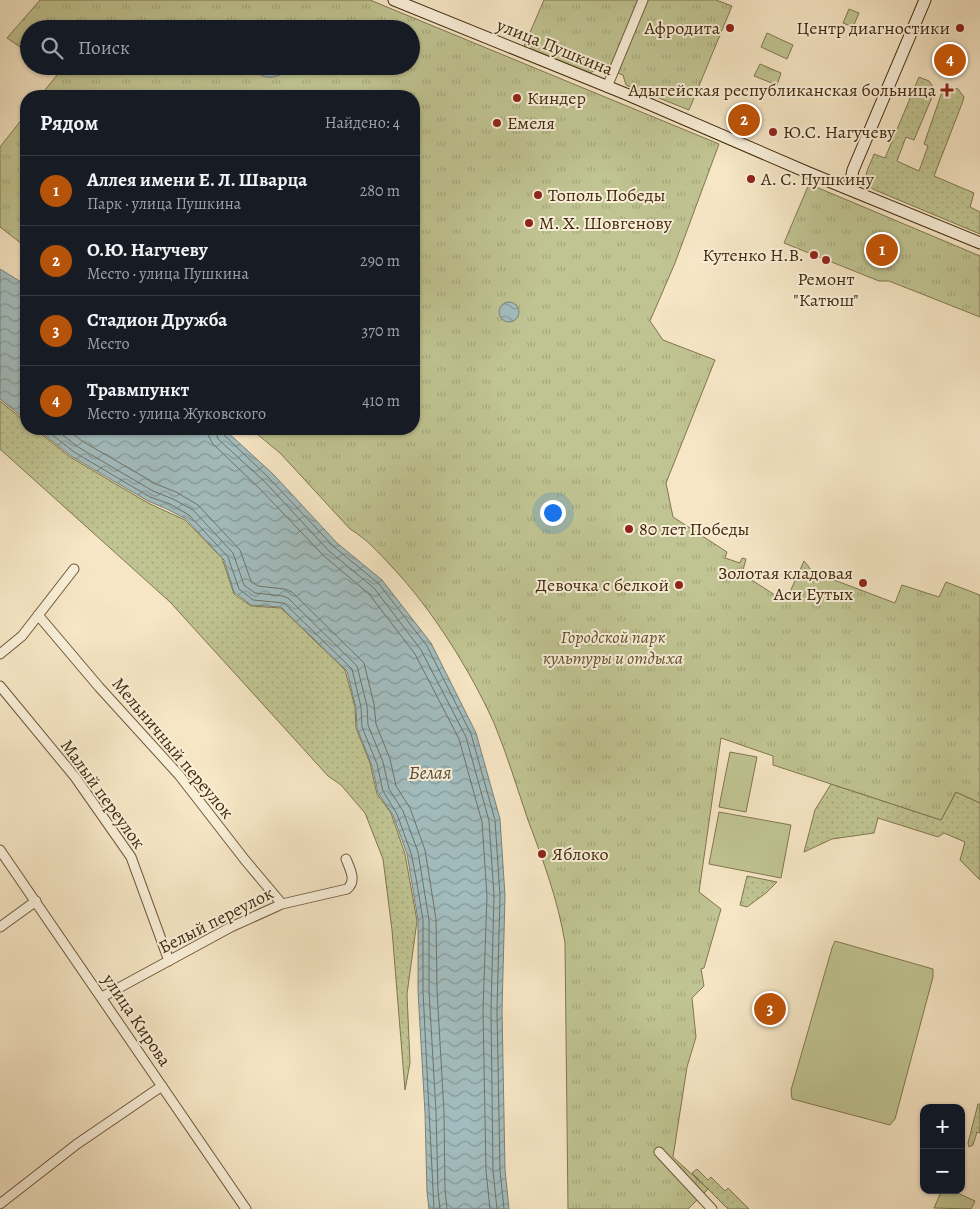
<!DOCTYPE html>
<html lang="ru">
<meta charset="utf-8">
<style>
body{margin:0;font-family:Alegreya,serif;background:#20242c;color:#f1f3f6}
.controls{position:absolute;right:15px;bottom:15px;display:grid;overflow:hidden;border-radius:10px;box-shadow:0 1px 4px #0004}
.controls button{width:45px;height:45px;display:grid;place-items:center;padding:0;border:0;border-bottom:1px solid #363941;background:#171b24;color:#f1f3f6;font:25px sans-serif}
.you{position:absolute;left:552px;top:512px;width:18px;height:18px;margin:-12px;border:4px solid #fff;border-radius:50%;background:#1a73e8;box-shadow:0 0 0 8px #1a73e833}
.badge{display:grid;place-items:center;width:32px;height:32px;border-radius:50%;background:#b45309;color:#fff;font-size:16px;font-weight:700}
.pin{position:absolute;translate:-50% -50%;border:2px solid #fff;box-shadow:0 1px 5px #0006}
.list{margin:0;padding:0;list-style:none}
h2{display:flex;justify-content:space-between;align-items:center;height:65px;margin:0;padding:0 20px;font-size:21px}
h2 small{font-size:16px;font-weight:400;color:#9ea1a6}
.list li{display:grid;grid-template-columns:32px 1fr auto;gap:15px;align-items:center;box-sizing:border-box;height:70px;padding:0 20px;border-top:1px solid #363941}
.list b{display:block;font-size:19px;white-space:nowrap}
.list p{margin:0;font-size:16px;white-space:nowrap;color:#9ea1a6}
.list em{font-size:16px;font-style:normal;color:#9ea1a6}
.icon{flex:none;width:28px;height:28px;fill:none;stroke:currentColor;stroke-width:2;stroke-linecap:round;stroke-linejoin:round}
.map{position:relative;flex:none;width:980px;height:1209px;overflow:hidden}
.search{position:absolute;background:#171b24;box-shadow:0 1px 4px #0004;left:20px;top:20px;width:400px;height:55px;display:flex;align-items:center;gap:12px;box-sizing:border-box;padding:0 18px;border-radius:28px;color:#9ea1a6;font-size:19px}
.panel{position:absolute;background:#171b24;box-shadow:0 1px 4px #0004;left:20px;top:90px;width:400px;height:345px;border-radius:20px}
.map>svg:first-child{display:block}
</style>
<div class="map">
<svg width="980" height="1209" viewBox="0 0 980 1209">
<defs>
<pattern id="grass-dots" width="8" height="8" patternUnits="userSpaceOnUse" patternTransform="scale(1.25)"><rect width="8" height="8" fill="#c0c492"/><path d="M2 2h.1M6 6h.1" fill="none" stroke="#a6a87d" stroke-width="1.8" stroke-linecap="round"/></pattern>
<pattern id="park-tufts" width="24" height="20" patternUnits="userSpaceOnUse" patternTransform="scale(1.25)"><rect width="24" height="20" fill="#c0c492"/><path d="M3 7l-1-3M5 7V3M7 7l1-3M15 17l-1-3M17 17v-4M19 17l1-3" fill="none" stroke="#a6a87d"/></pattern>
<pattern id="water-waves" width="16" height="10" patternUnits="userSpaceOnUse" patternTransform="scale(1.25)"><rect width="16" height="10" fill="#a2bdbf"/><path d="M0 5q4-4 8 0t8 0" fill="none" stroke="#869a99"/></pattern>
</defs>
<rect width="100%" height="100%" fill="#f6e6c5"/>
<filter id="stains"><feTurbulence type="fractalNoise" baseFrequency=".004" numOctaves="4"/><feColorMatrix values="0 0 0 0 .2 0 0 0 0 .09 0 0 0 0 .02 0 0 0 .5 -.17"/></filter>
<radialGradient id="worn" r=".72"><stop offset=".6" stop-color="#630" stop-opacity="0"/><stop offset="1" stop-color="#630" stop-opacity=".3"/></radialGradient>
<!-- grass -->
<path fill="url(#grass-dots)" stroke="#81764e" d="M 919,77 L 929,81 L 935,90 L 914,140 L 906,137 L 897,161 L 919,171 L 928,146 L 924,144 L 942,92 L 948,86 L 958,89 L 964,97 L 963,101 L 934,176 L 974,193 L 970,207 L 980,212 L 980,234 L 875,190 C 858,182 869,168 874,154 L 885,158 Z
M 0,401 L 26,422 L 26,429 L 35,429 L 70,457 L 148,503 L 185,520 L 222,558 L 234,594 L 251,606 L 281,608 L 345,670 L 355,707 L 356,728 L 370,763 L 377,794 L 391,813 L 405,854 L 417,921 L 407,994 L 410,1063 L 405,1090 L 392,930 L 383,859 L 365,813 L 341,785 L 328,776 L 170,602 L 0,449 Z
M 831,784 L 941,820 L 956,792 L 980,803 L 980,880 L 960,860 L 965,842 L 944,833 L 938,837 L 878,818 L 874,833 L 832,839 L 804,852 L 815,810 Z
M 747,876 L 777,882 L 766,893 L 747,907 L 740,905 Z
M 978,1104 L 980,1104 L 980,1133 L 977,1132 L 973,1145 L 969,1147 L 968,1143 Z
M 697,1169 L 708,1180 L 711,1177 L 725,1191 L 728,1188 L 749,1209 L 728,1209 L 692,1173 Z"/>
<!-- park -->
<path fill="url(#park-tufts)" stroke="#81764e" d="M 40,0 L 370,0 L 719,144 L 675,263 L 650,321 L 663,340 L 715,360 L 666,483 L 673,517 L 727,552 L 725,558 L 740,563 L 742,558 L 746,559 L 743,570 L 747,577 L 778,597 L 784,599 L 789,594 L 804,561 L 813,572 L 895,603 L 902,585 L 939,597 L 946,582 L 980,595 L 980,803 L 956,792 L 941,820 L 773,765 L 773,756 L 721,738 L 699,892 L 721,909 L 704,968 L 701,969 L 704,986 L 692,998 L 696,1037 L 687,1067 L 673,1157 L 708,1189 L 688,1209 L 568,1209 L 565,943 C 558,900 543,860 528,820 C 517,788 507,754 494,723 C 470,670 432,609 392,567 C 379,553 367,539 350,529 L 280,453 L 251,429 L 414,429 L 414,96 L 40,96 L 58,74 L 47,66 L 411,66 L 411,29 L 29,29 L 29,53 L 7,38 Z
M 544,0 L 716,0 L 732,6 L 689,110 L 626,85 L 623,75 L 601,67 L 590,73 L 524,46 Z
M 849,9 L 859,13 L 853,27 L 843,23 Z
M 760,64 L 781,73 L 777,85 L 754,76 Z
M 26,114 L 26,247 L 0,227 L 0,147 Z
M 809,184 L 980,256 L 980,317 L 889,281 L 879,281 L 784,243 Z"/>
<!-- pitch -->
<path fill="#c0c492" stroke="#81764e" d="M 767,33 L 793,45 L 787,59 L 761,47 Z
M 730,752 L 757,757 L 746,812 L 719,807 Z
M 719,812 L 791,825 L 781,878 L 709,864 Z
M 835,941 L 933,969 L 933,977 L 895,1119 L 890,1125 L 792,1099 L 791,1090 L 832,948 Z
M 942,1190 L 951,1190 L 975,1201 L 971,1209 L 934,1208 Z"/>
<!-- water -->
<path fill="url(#water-waves)" stroke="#7c8277" d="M 250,66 L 290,66 C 279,81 261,81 250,66 Z
M 0,269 L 26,285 L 26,420 L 0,399 Z
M499 312a10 10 0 1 1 20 0a10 10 0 1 1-20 0Z
M 37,429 L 224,429 L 273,474 L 337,543 L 382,580 L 431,643 L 476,733 L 500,819 L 505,896 L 502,1010 L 505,1170 L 509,1209 L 429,1209 L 427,1192 L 425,1113 L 418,991 L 418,920 L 407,854 L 393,815 L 378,793 L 372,766 L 357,728 L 356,708 L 347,671 L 281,607 L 251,605 L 234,592 L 224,560 L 186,519 L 167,509 L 148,501 L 71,456 Z"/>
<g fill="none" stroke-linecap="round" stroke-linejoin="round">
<!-- shore -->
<path stroke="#727365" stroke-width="1" d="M 45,429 L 74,452 L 150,497 L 170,504 L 189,515 L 228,557 L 239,589 L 253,600 L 284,603 L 352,669 L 361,707 L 362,727 L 377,764 L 383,791 L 397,814 L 411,853 L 416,878 L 423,920 L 423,991 L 434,1209
M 55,429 L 78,447 L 153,491 L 173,499 L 193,510 L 233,553 L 244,585 L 255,593 L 283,596 L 288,598 L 357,666 L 367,706 L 368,725 L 383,762 L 389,789 L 403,811 L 418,852 L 429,920 L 429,991 L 436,1112 L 438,1191 L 440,1209
M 67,429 L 82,441 L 156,484 L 176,492 L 198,505 L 240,550 L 251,581 L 258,586 L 284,589 L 292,592 L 364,663 L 374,704 L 376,724 L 390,759 L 396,786 L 410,808 L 425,850 L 436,919 L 437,990 L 444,1112 L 445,1190 L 447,1209
M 208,429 L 209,437 L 213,444 L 259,488 L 324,556 L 369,594 L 415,654 L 459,739 L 482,822 L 487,896 L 483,1010 L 486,1171 L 490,1209
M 215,429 L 218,439 L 265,482 L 329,551 L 374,588 L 421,650 L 466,737 L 489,821 L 494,896 L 491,1010 L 493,1171 L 497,1209
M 221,429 L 223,434 L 269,478 L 333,546 L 379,584 L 427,646 L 471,734 L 495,820 L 500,896 L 497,1010 L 500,1171 L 504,1209"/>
<!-- street casing -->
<g stroke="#6f583a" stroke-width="11">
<path id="street" d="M 607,87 L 643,0
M 38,615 L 99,687 L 179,775 L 245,860 L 282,904
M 0,654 L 22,636 L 74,569
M 0,686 L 75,777 L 131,857 L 169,961
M 0,850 L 246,1209
M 0,927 L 36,901
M 102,997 L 231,927 L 282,904 L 347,889 C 357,881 350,869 346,859
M 659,1152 L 712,1209
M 0,1204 L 77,1144 L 162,1086"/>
</g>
<!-- secondary casing -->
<g stroke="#42290b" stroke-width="13">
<path id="secondary" d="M 394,0 L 626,94 L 809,173 L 980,243
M 849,189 L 853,170 L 925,0"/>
</g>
<!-- street -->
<use href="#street" stroke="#f9efd9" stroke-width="9"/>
<!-- secondary -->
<use href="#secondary" stroke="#f9efd9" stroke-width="11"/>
</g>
<!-- markers -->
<g fill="#8f2418" stroke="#f9efd9" stroke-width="2">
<circle cx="730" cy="28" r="5"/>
<circle cx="960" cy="28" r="5"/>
<path d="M944.5 82.5h5v5h5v5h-5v5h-5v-5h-5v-5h5z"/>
<circle cx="517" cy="98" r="5"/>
<circle cx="497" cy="123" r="5"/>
<circle cx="773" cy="132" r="5"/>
<circle cx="751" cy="179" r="5"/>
<circle cx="538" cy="195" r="5"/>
<circle cx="529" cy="223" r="5"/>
<circle cx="814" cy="255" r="5"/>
<circle cx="826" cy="260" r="5"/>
<circle cx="629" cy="529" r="5"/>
<circle cx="863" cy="583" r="5"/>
<circle cx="679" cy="585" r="5"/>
<circle cx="542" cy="854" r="5"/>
</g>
<g text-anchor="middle" stroke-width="4" stroke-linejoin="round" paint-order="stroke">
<!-- poi labels -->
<g font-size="18" fill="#42290b" stroke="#f9efd9" text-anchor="start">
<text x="720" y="34" text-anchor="end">Афродита</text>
<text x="950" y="34" text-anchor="end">Центр диагностики</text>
<text x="936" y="96" text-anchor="end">Адыгейская республиканская больница</text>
<text x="527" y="104">Киндер</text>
<text x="507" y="129">Емеля</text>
<text x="783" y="138">Ю.С. Нагучеву</text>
<text x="761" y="185">А. С. Пушкину</text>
<text x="548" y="201">Тополь Победы</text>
<text x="539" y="229">М. Х. Шовгенову</text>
<text x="804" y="261" text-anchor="end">Кутенко Н.В.</text>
<text x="826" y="285" text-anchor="middle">Ремонт<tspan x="826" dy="21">"Катюш"</tspan></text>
<text x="639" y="535">80 лет Победы</text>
<text x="853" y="579" text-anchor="end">Золотая кладовая<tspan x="853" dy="21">Аси Еутых</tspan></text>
<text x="669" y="591" text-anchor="end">Девочка с белкой</text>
<text x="552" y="860">Яблоко</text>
</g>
<!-- street labels -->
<g font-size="18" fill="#42290b" stroke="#f9efd9">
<text transform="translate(555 47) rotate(22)" y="6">улица Пушкина</text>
<text transform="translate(173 748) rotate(50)" y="6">Мельничный переулок</text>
<text transform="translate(103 794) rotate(54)" y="6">Малый переулок</text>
<text transform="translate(216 920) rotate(-27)" y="6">Белый переулок</text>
<text transform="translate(137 1020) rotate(56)" y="6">улица Кирова</text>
</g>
<!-- park labels -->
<g font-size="18" font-style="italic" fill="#62502d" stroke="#f9efd9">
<text x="613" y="643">Городской парк<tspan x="613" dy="21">культуры и отдыха</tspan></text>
</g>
<!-- water labels -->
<g font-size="19" font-style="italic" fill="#5a4e38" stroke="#f9efd9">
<text x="430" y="779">Белая</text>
</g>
</g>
<rect width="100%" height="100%" filter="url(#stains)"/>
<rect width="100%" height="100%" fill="url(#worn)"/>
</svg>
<div class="controls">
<button>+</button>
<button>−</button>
</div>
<div class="you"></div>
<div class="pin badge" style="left:882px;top:250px">1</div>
<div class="pin badge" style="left:744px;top:120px">2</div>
<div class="pin badge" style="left:770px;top:1009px">3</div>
<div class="pin badge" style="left:950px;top:60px">4</div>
<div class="search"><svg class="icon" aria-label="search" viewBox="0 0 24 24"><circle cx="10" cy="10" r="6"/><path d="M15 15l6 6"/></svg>Поиск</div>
<section class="panel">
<h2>Рядом<small>Найдено: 4</small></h2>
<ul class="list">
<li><span class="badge">1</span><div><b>Аллея имени Е. Л. Шварца</b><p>Парк · улица Пушкина</p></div><em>280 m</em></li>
<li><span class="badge">2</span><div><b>О.Ю. Нагучеву</b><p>Место · улица Пушкина</p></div><em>290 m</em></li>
<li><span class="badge">3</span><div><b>Стадион Дружба</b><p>Место</p></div><em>370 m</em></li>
<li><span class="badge">4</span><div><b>Травмпункт</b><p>Место · улица Жуковского</p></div><em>410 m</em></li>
</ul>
</section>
</div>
